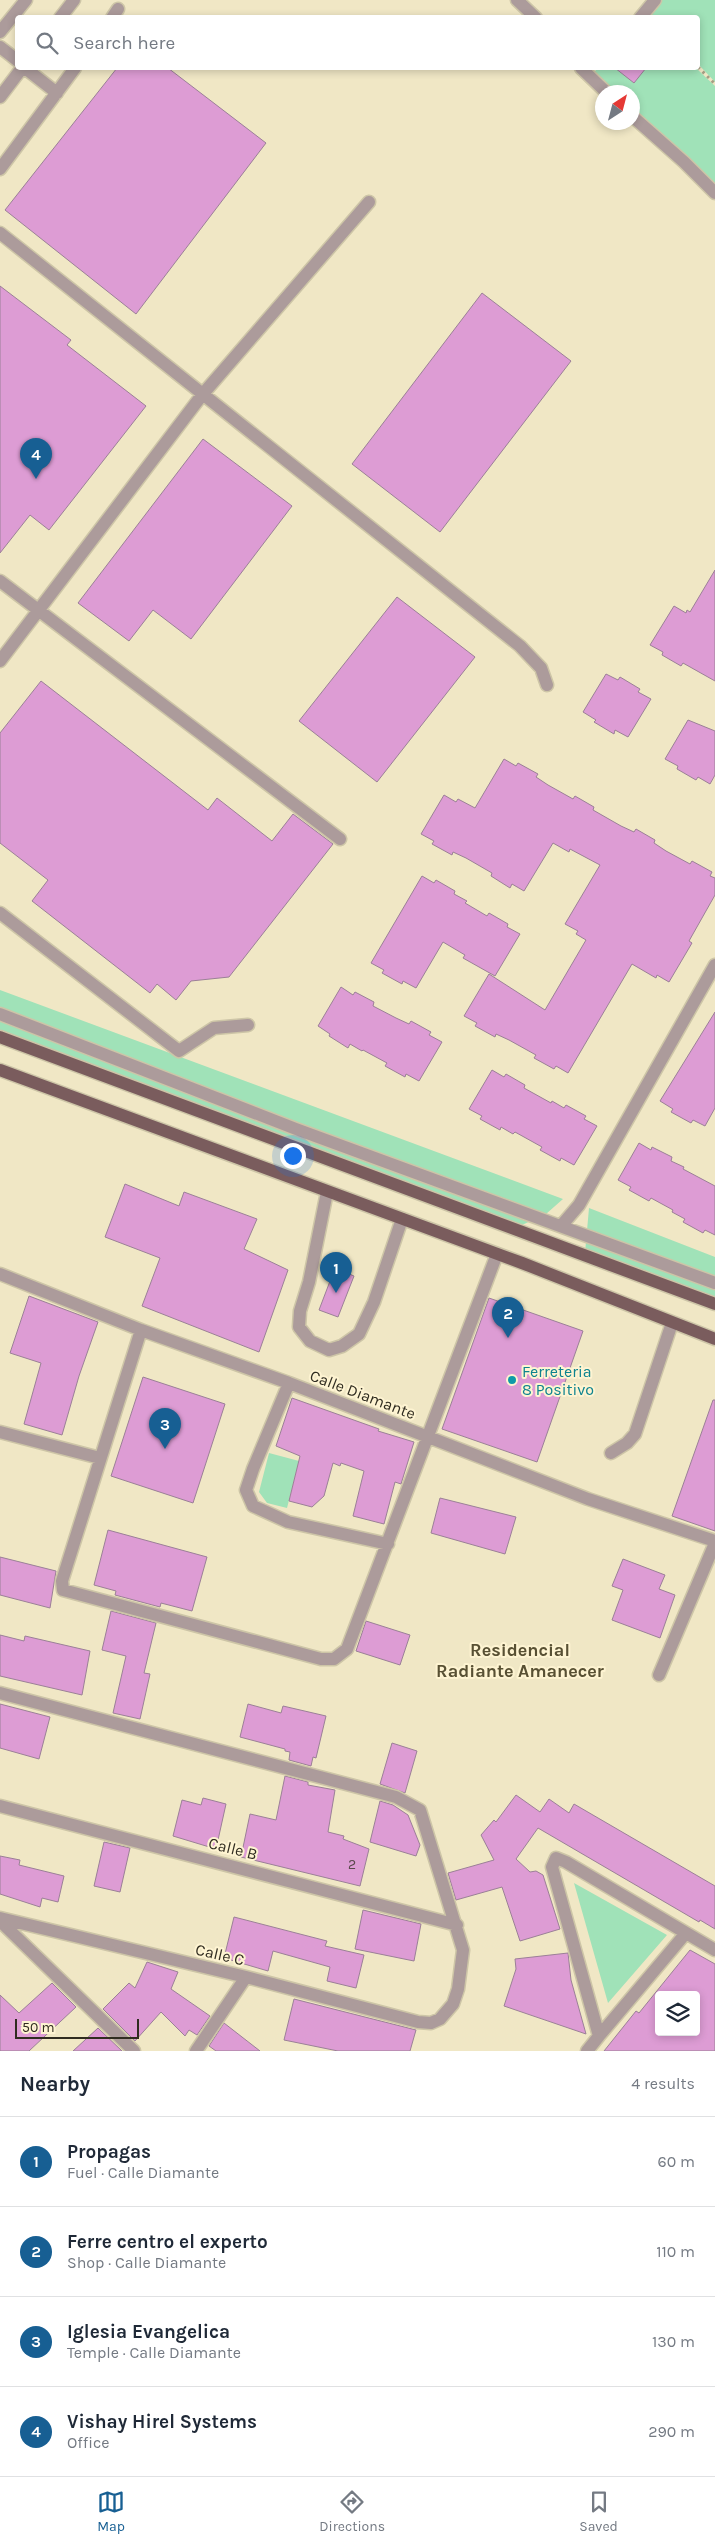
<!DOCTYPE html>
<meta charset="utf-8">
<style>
body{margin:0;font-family:Karla,sans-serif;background:#f2f2f3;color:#1f2937}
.controls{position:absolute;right:15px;bottom:15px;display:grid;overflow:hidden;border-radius:5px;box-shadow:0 2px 8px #0003}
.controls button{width:45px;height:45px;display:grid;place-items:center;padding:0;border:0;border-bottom:1px solid #e0e1e3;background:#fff;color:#1f2937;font:25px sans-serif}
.compass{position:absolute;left:595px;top:85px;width:45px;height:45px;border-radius:50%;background:#fff;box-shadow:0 2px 8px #0003;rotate:36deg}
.scale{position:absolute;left:15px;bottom:12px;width:124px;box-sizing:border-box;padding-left:5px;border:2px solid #302c20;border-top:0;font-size:14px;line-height:18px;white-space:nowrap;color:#302c20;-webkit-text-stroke:4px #fef4d2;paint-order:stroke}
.you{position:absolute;left:292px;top:1155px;width:18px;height:18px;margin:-12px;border:4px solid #fff;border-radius:50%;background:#1a73e8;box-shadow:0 0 0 8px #1a73e833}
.badge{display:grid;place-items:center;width:32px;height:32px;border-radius:50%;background:#175f93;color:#fff;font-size:16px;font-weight:700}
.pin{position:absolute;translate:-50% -41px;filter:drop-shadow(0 1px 2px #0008)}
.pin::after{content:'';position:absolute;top:26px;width:18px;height:15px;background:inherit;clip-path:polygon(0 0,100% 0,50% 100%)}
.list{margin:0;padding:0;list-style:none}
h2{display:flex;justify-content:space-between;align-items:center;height:65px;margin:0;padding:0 20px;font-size:21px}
h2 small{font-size:16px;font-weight:400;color:#747a83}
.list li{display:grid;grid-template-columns:32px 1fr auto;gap:15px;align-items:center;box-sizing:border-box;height:90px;padding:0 20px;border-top:1px solid #e0e1e3}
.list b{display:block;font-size:19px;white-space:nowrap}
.list p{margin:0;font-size:16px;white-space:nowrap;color:#747a83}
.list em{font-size:16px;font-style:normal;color:#747a83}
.icon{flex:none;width:28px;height:28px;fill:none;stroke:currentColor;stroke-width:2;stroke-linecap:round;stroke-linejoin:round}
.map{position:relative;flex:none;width:715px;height:2051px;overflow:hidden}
.search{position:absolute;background:#fff;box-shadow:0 2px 8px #0003;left:15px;right:15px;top:15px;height:55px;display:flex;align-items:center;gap:12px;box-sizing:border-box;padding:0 18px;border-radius:5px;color:#747a83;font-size:19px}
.sheet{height:425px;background:#fff}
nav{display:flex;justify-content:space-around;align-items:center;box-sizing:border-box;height:70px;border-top:1px solid #e0e1e3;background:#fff;font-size:14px;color:#747a83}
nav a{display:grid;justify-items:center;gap:2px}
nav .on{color:#175f93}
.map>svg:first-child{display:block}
</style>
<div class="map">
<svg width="715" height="2051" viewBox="0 0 715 2051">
<rect width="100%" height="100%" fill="#f0e7c5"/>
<!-- green -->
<path fill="#a0e2b8" d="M 655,0 L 715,0 L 715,82 L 698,64 L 698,18 L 651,17 L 646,12 Z
M 598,68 L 696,68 L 715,86 L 715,186 L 633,116 L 632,92 L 606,92 L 589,77 Z
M 0,990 L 563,1199 L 546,1214 L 522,1225 L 0,1035 Z
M 589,1208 L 715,1257 L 715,1304 L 585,1253 Z
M 269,1453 L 299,1461 L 287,1508 L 267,1503 L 259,1492 Z
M 574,1883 L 667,1935 L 608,2003 Z"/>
<!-- building -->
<path fill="#dd9cd4" stroke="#9b8097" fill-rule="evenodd" d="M 117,68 L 168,68 L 266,143 L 136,314 L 5,210 Z
M 615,68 L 646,68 L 634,83 Z
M 0,286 L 71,340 L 67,345 L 146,406 L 49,530 L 30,515 L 0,553 Z
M 482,293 L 571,361 L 440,532 L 352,464 Z
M 203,439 L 292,506 L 191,639 L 153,610 L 129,641 L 78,603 Z
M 715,570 L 715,681 L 683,663 L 681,666 L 662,655 L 663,652 L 650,645 L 674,606 L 686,613 L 687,610 L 690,612 Z
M 397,597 L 475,657 L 377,782 L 299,721 Z
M 606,674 L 618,680 L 620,677 L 640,689 L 638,692 L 651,699 L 628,737 L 615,730 L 614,734 L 594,722 L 596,720 L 583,712 Z
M 41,681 L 208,810 L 217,798 L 272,841 L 293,814 L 333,844 L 229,977 L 191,981 L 176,1000 L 157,984 L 150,993 L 32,901 L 48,880 L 0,843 L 0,733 Z
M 688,720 L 715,731 L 715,775 L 710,784 L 698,777 L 696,780 L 677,769 L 678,766 L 665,759 Z
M 504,759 L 516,766 L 518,763 L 538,774 L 536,777 L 548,785 L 573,799 L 575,796 L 594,807 L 593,810 L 621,826 L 634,832 L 636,829 L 655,840 L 654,843 L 666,851 L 690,864 L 692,861 L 712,872 L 710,876 L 715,878 L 715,895 L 689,941 L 692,943 L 669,982 L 657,975 L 656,978 L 632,964 L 568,1073 L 556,1066 L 554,1069 L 534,1058 L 536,1055 L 509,1040 L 496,1034 L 495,1037 L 475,1026 L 477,1023 L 464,1016 L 489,974 L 545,1010 L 586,940 L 576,934 L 578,931 L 565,924 L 600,865 L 570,849 L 569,852 L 553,843 L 524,891 L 512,884 L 510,888 L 491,876 L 492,873 L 466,858 L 453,852 L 452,855 L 432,844 L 434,841 L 421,834 L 444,795 L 456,802 L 458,799 L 475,808 Z
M 422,876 L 434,883 L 436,880 L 455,891 L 454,894 L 467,901 L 465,903 L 487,916 L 489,913 L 508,924 L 507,927 L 520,934 L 495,976 L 463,958 L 465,955 L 443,942 L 416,988 L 403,981 L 402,984 L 382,973 L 384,970 L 371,963 Z
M 341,987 L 353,995 L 355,992 L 374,1002 L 373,1006 L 396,1018 L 409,1024 L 411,1021 L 431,1032 L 429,1035 L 442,1042 L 419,1081 L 406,1074 L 405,1077 L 385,1066 L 387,1063 L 363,1050 L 362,1051 L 350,1044 L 348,1048 L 329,1036 L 330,1034 L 318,1026 Z
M 715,1012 L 715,1108 L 705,1126 L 693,1120 L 691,1123 L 671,1112 L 673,1109 L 660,1101 Z
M 492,1070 L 504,1077 L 506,1074 L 525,1085 L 524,1088 L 551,1103 L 552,1101 L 564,1108 L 566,1105 L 586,1116 L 584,1119 L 597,1126 L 574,1165 L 561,1158 L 560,1161 L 540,1150 L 542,1147 L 515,1132 L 513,1134 L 501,1127 L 500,1130 L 480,1119 L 482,1116 L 469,1109 Z
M 639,1143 L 651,1150 L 652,1147 L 672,1157 L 671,1161 L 684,1167 L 683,1169 L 715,1186 L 715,1235 L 705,1230 L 703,1233 L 683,1222 L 685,1219 L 672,1212 L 673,1210 L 651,1198 L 649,1201 L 629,1190 L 631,1187 L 618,1180 Z
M 125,1184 L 179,1206 L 184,1192 L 257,1219 L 244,1249 L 288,1270 L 259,1352 L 142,1306 L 160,1258 L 105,1237 Z
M 335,1268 L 354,1276 L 338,1317 L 319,1310 Z
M 29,1296 L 98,1322 L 79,1376 L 62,1435 L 24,1424 L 41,1363 L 10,1353 Z
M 489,1298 L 583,1331 L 537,1462 L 442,1429 Z
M 143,1377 L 225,1404 L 193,1503 L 111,1476 Z
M 292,1398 L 379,1429 L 378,1431 L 414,1442 L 401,1484 L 395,1482 L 384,1524 L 353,1516 L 364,1471 L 341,1463 L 340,1466 L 333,1463 L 324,1496 L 312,1507 L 289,1501 L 300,1456 L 276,1446 Z
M 713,1400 L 715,1400 L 715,1531 L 672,1516 Z
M 440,1498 L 516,1517 L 505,1554 L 431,1533 Z
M 108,1530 L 207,1557 L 192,1611 L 161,1603 L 160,1607 L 115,1595 L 116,1591 L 94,1585 Z
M 0,1557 L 56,1571 L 50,1608 L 0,1595 Z
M 623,1559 L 665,1575 L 659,1589 L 675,1595 L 660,1638 L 612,1620 L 623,1590 L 612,1586 Z
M 111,1611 L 156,1623 L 144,1673 L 150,1674 L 140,1719 L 113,1713 L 126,1656 L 102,1650 Z
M 366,1621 L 410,1635 L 400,1665 L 356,1651 Z
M 0,1635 L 24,1641 L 25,1636 L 90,1651 L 82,1695 L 0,1676 Z
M 0,1704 L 50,1717 L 39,1759 L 0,1748 Z
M 248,1704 L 281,1713 L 283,1706 L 326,1716 L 316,1758 L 313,1757 L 311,1766 L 289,1760 L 290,1752 L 285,1751 L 285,1749 L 240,1737 Z
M 392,1743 L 417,1751 L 405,1793 L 380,1784 Z
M 285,1776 L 308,1782 L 308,1785 L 335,1790 L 328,1832 L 344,1836 L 343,1839 L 369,1849 L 360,1886 L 241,1857 L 250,1814 L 276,1820 Z
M 516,1795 L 540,1812 L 549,1799 L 569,1813 L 574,1804 L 715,1886 L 715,1929 L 700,1920 L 699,1922 L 538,1828 L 516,1859 L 530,1872 L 536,1871 L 543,1875 L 560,1929 L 520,1941 L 502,1887 L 456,1900 L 448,1873 L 494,1860 L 481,1835 L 494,1820 L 496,1822 Z
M 203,1798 L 226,1804 L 216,1849 L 173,1836 L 182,1800 L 201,1805 Z
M 380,1801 L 393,1805 L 408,1815 L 420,1845 L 416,1856 L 370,1842 Z
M 104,1842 L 130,1848 L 120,1892 L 94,1886 Z
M 0,1856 L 20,1860 L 19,1865 L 64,1876 L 58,1902 L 42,1898 L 40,1907 L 0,1894 Z
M 363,1910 L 421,1924 L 414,1961 L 355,1949 Z
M 234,1917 L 327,1941 L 325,1946 L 364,1955 L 356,1988 L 327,1981 L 330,1967 L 273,1951 L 268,1971 L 224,1958 Z
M 690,1950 L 715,1964 L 715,2051 L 604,2051 L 636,2011 L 639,2013 ZM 659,1995 L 696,1995 L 696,2032 L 659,2032 Z
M 568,1953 L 571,1980 L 586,2034 L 504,2006 L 516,1969 L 515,1959 Z
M 147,1962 L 178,1972 L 171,1989 L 210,2016 L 197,2035 L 189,2030 L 185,2036 L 161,2012 L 135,2041 L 103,2009 L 129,1983 L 135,1988 Z
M 52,1983 L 76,2007 L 29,2051 L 0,2051 L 0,1995 L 19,2013 Z
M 294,1999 L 416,2030 L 410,2051 L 338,2051 L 284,2040 Z
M 224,2023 L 260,2051 L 216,2051 L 209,2046 Z
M 98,2028 L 122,2051 L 73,2051 Z"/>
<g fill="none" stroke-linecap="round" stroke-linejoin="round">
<!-- minor casing -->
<g stroke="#cdc5a7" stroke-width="15">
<path id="minor" d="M 517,0 L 536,18
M 60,18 L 74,0
M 112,18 L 118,9
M 640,18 L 655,0
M 0,32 L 26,0
M 0,47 L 18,61
M 25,68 L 57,93
M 581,68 L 606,92
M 0,97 L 22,68
M 632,116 L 684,162 L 715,193
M 0,169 L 75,68
M 0,233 L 520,646 L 541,668 L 547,685
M 0,581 L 340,839
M 0,661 L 202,395 L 369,202
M 0,913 L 179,1051 L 214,1028 L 248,1025
M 0,1014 L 296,1129 L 715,1283
M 327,1192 L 309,1282 L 300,1311 L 299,1327 L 310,1341 L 329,1350 L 342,1346 L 359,1334 L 374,1302 L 402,1219
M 561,1226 L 579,1205 L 715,965
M 0,1274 L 141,1330 L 289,1383 L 588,1499 L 715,1541
M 141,1330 L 62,1581 L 63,1590 L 321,1659 L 334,1659 L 347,1649 L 497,1254
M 289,1383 L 253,1469 L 246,1490 L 253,1506 L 288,1522 L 388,1544
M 0,1432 L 100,1458
M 611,1453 L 627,1443 L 635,1434 L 672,1323
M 659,1675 L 715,1543
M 0,1693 L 396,1797 L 420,1810 L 463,1950 L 458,1989 L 453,2004 L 440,2019 L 431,2023 L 418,2022 L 246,1977 L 0,1918
M 0,1806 L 457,1925
M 0,1921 L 134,2051
M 599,2036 L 686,1933
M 196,2051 L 246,1977
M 587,2051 L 599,2036 L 552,1867 L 556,1858 L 566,1862 L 715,1950"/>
</g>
<!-- major casing -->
<g stroke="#cdc5a7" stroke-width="15">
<path id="major" d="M 0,1037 L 715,1304
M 0,1070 L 522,1263 L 715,1339"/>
</g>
<!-- path -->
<path stroke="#a59e84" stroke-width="3" stroke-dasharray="2.5 4" stroke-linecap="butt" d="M 698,67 L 715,84"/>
<!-- minor -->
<use href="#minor" stroke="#ac9b9b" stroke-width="12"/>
<!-- major -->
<use href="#major" stroke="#7a5c5d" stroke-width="12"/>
</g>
<!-- markers -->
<circle fill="#0f9aa8" stroke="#fef4d2" stroke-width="2" cx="512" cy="1380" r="5"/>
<g text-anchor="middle" stroke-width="4" stroke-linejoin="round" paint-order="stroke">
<!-- number labels -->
<g font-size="14" fill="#5b484d">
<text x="352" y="1869">2</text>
</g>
<!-- culture labels -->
<g font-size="16" fill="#0d838f" stroke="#fef4d2" text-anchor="start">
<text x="522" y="1377">Ferreteria<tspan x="522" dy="18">8 Positivo</tspan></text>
</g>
<!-- street labels -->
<g font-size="16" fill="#302c20" stroke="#fef4d2">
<text transform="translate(363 1394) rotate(21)" y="6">Calle Diamante</text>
<text transform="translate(233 1848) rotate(14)" y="6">Calle B</text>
<text transform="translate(220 1954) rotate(13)" y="6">Calle C</text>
</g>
<!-- neighbourhood labels -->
<g font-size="18" font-weight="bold" fill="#585033" stroke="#fef4d2">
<text x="520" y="1656">Residencial<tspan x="520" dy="21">Radiante Amanecer</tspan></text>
</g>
</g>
</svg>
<div class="controls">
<button><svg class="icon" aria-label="layers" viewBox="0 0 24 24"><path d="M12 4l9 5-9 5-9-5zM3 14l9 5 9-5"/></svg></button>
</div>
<svg class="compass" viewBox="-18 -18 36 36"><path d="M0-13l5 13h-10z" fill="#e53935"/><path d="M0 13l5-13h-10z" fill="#747a83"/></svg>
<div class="scale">50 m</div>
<div class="you"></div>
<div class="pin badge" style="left:336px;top:1293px">1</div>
<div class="pin badge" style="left:508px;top:1338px">2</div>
<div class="pin badge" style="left:165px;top:1449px">3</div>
<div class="pin badge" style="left:36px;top:479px">4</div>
<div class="search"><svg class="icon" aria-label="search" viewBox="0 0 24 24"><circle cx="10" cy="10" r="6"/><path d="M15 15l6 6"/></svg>Search here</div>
</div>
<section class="sheet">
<h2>Nearby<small>4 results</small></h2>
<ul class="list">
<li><span class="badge">1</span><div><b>Propagas</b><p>Fuel · Calle Diamante</p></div><em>60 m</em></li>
<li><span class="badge">2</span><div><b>Ferre centro el experto</b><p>Shop · Calle Diamante</p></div><em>110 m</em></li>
<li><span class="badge">3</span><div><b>Iglesia Evangelica</b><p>Temple · Calle Diamante</p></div><em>130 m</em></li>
<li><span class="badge">4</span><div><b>Vishay Hirel Systems</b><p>Office</p></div><em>290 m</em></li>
</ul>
</section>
<nav>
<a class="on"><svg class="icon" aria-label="map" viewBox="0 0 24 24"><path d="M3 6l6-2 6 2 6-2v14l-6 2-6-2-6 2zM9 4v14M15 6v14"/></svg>Map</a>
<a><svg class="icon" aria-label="directions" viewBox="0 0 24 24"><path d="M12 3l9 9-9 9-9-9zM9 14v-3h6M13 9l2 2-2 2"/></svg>Directions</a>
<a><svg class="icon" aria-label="saved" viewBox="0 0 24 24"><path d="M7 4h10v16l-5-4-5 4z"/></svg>Saved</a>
</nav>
